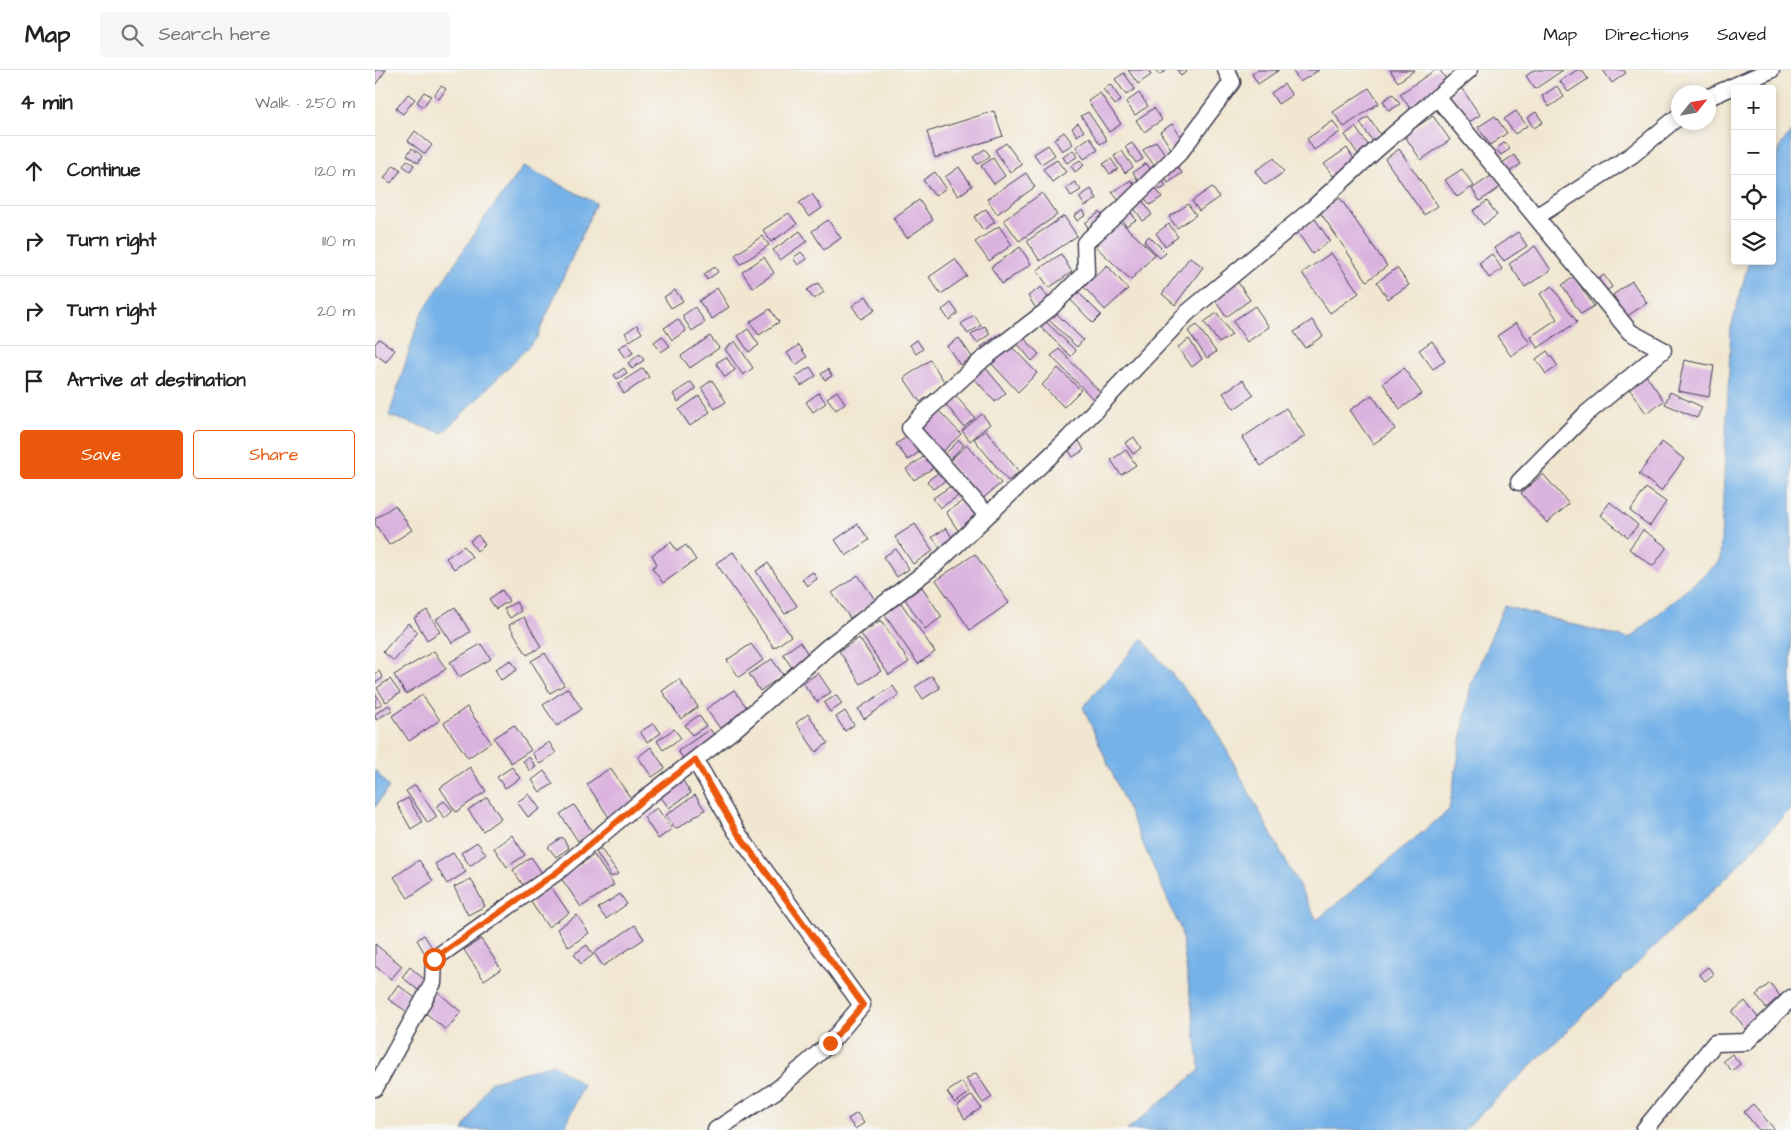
<!DOCTYPE html>
<meta charset="utf-8">
<style>
body{margin:0;font-family:"Architects Daughter",sans-serif;background:#f6f6f6;color:#222}
.controls{position:absolute;right:15px;top:15px;display:grid;overflow:hidden;border-radius:5px;box-shadow:0 2px 8px #0003}
.controls button{width:45px;height:45px;display:grid;place-items:center;padding:0;border:0;border-bottom:1px solid #e0e0e0;background:#fff;color:#222;font:25px sans-serif}
.compass{position:absolute;left:1296px;top:15px;width:45px;height:45px;border-radius:50%;background:#fff;box-shadow:0 2px 8px #0003;rotate:59deg}
.stop{position:absolute;width:15px;height:15px;margin:-11px;border:4px solid #ea580c;border-radius:50%;background:#fff}
.stop.end{background:#ea580c;border-color:#fff;box-shadow:0 1px 5px #0008}
.list{margin:0;padding:0;list-style:none}
h2{display:flex;justify-content:space-between;align-items:center;height:65px;margin:0;padding:0 20px;font-size:21px}
h2 small{font-size:16px;font-weight:400;color:#767676}
.list li{display:grid;grid-template-columns:32px 1fr auto;gap:15px;align-items:center;box-sizing:border-box;height:70px;padding:0 20px;border-top:1px solid #e0e0e0}
.list b{display:block;font-size:19px;white-space:nowrap}
.list em{font-size:16px;font-style:normal;color:#767676}
.actions{display:flex;gap:10px;padding:15px 20px}
.actions a{flex:1;padding:11px 0;border:1px solid #ea580c;border-radius:5px;text-align:center;font-size:18px;color:#ea580c}
.actions .main{background:#ea580c;color:#fff}
.icon{flex:none;width:28px;height:28px;fill:none;stroke:currentColor;stroke-width:2;stroke-linecap:round;stroke-linejoin:round}
.map{position:relative;flex:none;width:1416px;height:1060px;overflow:hidden}
header{display:flex;align-items:center;gap:30px;box-sizing:border-box;height:70px;padding:0 25px;background:#fff;border-bottom:1px solid #e0e0e0}
header strong{font-size:24px}
nav{display:flex;gap:28px;margin-inline-start:auto;font-size:18px}
.search{width:350px;height:45px;background:#f6f6f6;display:flex;align-items:center;gap:12px;box-sizing:border-box;padding:0 18px;border-radius:5px;color:#767676;font-size:19px}
main{display:flex}
aside{flex:1;background:#fff}
.map>svg:first-child{display:block}
</style>
<header>
<strong>Map</strong>
<div class="search"><svg class="icon" aria-label="search" viewBox="0 0 24 24"><circle cx="10" cy="10" r="6"/><path d="M15 15l6 6"/></svg>Search here</div>
<nav><a>Map</a><a>Directions</a><a>Saved</a></nav>
</header>
<main>
<aside>
<h2>4 min<small>Walk · 250 m</small></h2>
<ul class="list">
<li><svg class="icon" aria-label="ahead" viewBox="0 0 24 24"><path d="M12 20V5M6 11l6-6 6 6"/></svg><div><b>Continue</b></div><em>120 m</em></li>
<li><svg class="icon" aria-label="right" viewBox="0 0 24 24"><path d="M7 20v-9h11M14 6l5 5-5 5"/></svg><div><b>Turn right</b></div><em>110 m</em></li>
<li><svg class="icon" aria-label="right" viewBox="0 0 24 24"><path d="M7 20v-9h11M14 6l5 5-5 5"/></svg><div><b>Turn right</b></div><em>20 m</em></li>
<li><svg class="icon" aria-label="arrive" viewBox="0 0 24 24"><path d="M6 21V4h12l-3 4 3 4H6"/></svg><div><b>Arrive at destination</b></div></li>
</ul>
<div class="actions"><a class="main">Save</a><a>Share</a></div>
</aside>
<div class="map">
<svg width="1416" height="1060" viewBox="0 0 1416 1060">
<rect width="100%" height="100%" fill="#f6f6f2"/>
<filter id="ink" filterUnits="userSpaceOnUse"><feTurbulence type="fractalNoise" baseFrequency=".02" numOctaves="2"/><feDisplacementMap in="SourceGraphic" scale="10" xChannelSelector="R" yChannelSelector="G"/><feConvolveMatrix kernelMatrix="1 2 1 2 8 2 1 2 1" color-interpolation-filters="sRGB"/></filter>
<filter id="wash" filterUnits="userSpaceOnUse"><feTurbulence type="fractalNoise" baseFrequency=".0096" numOctaves="4" result="noise"/><feDisplacementMap in="SourceGraphic" scale="20" xChannelSelector="R" yChannelSelector="G"/><feGaussianBlur stdDeviation="1.12" result="paint"/><feColorMatrix in="noise" values="0 0 0 0 0 0 0 0 0 0 0 0 0 0 0 0 0 1.4 0 .05"/><feComposite in="paint" operator="in"/></filter>
<g filter="url(#wash)">
<rect width="100%" height="100%" fill="#f1e7d1"/>
<!-- water -->
<path fill="#76b2e8" stroke="#4c6a92" d="M 1416,62 L 1416,738 L 1355,804 L 1089,1060 L 752,1060 L 825,1000 L 806,860 L 708,637 L 767,569 L 835,649 L 942,850 L 1074,740 L 1096,614 L 1129,536 L 1254,569 L 1345,491 L 1356,258 L 1374,191 L 1397,191 L 1397,107 L 1406,75 Z
M 149,96 L 221,133 L 161,269 L 68,363 L 14,346 L 45,246 L 109,149 Z
M 0,700 L 14,717 L 0,737 Z
M 178,994 L 208,1015 L 189,1060 L 88,1060 L 115,1012 Z"/>
<g id="blocks">
<!-- building -->
<path fill="#dab2de" d="M 0,0 L 11,0 L 0,15 Z
M 753,0 L 773,0 L 776,5 L 763,14 Z
M 780,0 L 792,0 L 784,5 Z
M 802,0 L 811,0 L 812,1 L 806,6 Z
M 883,0 L 904,0 L 883,14 L 877,4 Z
M 917,0 L 944,0 L 925,12 Z
M 1015,0 L 1040,0 L 1023,12 Z
M 1060,0 L 1065,0 L 1075,15 L 1037,41 L 1025,24 Z
M 1159,0 L 1188,0 L 1160,19 L 1151,6 Z
M 1202,0 L 1207,0 L 1213,9 L 1193,22 L 1185,11 Z
M 1228,0 L 1249,0 L 1251,3 L 1237,13 Z
M 749,3 L 760,19 L 751,25 L 740,9 Z
M 735,14 L 746,30 L 740,35 L 728,19 Z
M 909,14 L 917,25 L 903,34 L 896,23 Z
M 66,16 L 71,19 L 64,29 L 59,25 Z
M 1085,16 L 1105,45 L 1091,54 L 1072,26 Z
M 1182,16 L 1189,27 L 1174,37 L 1167,26 Z
M 994,18 L 1004,33 L 969,57 L 958,42 Z
M 49,22 L 56,26 L 48,37 L 42,32 Z
M 725,23 L 746,54 L 734,62 L 713,31 Z
M 764,23 L 773,36 L 760,45 L 751,32 Z
M 33,24 L 40,29 L 28,44 L 21,39 Z
M 1018,24 L 1025,34 L 1014,41 L 1008,31 Z
M 779,38 L 787,50 L 769,62 L 761,50 Z
M 619,41 L 628,66 L 560,88 L 552,62 Z
M 1141,41 L 1152,56 L 1140,64 L 1129,49 Z
M 713,42 L 732,70 L 725,74 L 706,46 Z
M 1161,42 L 1168,52 L 1159,58 L 1152,48 Z
M 1058,46 L 1075,70 L 1046,90 L 1029,65 Z
M 1120,46 L 1132,63 L 1115,75 L 1103,57 Z
M 993,47 L 1007,67 L 999,73 L 985,53 Z
M 958,51 L 965,62 L 939,80 L 932,69 Z
M 703,53 L 709,61 L 702,66 L 697,58 Z
M 797,54 L 810,72 L 797,80 L 785,62 Z
M 980,57 L 994,76 L 983,84 L 970,65 Z
M 40,61 L 57,75 L 50,84 L 33,71 Z
M 689,62 L 698,74 L 687,81 L 679,69 Z
M 715,67 L 723,80 L 709,89 L 701,77 Z
M 781,71 L 792,87 L 779,95 L 768,80 Z
M 1130,72 L 1135,79 L 1126,85 L 1121,79 Z
M 631,73 L 647,95 L 635,102 L 620,80 Z
M 757,73 L 768,89 L 761,93 L 750,77 Z
M 673,75 L 680,85 L 666,94 L 659,84 Z
M 37,78 L 47,86 L 43,93 L 32,85 Z
M 972,78 L 980,91 L 958,106 L 949,94 Z
M 610,79 L 615,86 L 603,94 L 598,87 Z
M 1024,79 L 1063,136 L 1049,145 L 1010,89 Z
M 698,80 L 702,87 L 692,93 L 688,87 Z
M 747,81 L 758,97 L 750,103 L 739,86 Z
M 1139,85 L 1146,94 L 1131,104 L 1124,95 Z
M 618,88 L 630,106 L 619,114 L 606,96 Z
M 899,88 L 909,102 L 890,115 L 880,101 Z
M 736,89 L 743,99 L 735,104 L 728,94 Z
M 32,90 L 39,95 L 35,101 L 28,96 Z
M 682,90 L 691,102 L 677,112 L 668,99 Z
M 705,90 L 709,95 L 700,102 L 696,96 Z
M 771,93 L 778,103 L 764,113 L 758,102 Z
M 19,95 L 26,100 L 16,113 L 9,108 Z
M 801,95 L 807,103 L 793,113 L 788,104 Z
M 584,97 L 597,116 L 583,126 L 570,107 Z
M 1087,99 L 1099,116 L 1082,127 L 1070,110 Z
M 560,102 L 571,118 L 560,126 L 548,110 Z
M 651,103 L 660,117 L 622,144 L 612,129 Z
M 1119,104 L 1127,116 L 1105,131 L 1097,119 Z
M 785,107 L 791,116 L 785,120 L 779,111 Z
M 756,110 L 763,120 L 745,132 L 737,122 Z
M 700,112 L 706,120 L 696,126 L 691,118 Z
M 779,116 L 787,127 L 775,135 L 767,124 Z
M 837,117 L 844,127 L 824,141 L 817,131 Z
M 716,119 L 722,129 L 710,136 L 704,127 Z
M 667,123 L 682,145 L 644,171 L 629,150 Z
M 437,124 L 447,138 L 434,147 L 424,133 Z
M 766,128 L 777,145 L 768,151 L 757,135 Z
M 965,128 L 1012,196 L 992,211 L 945,142 Z
M 544,130 L 558,150 L 532,168 L 518,148 Z
M 1112,131 L 1122,145 L 1108,155 L 1098,141 Z
M 813,134 L 821,145 L 802,158 L 794,147 Z
M 611,139 L 620,152 L 608,160 L 599,147 Z
M 754,139 L 761,150 L 751,156 L 744,145 Z
M 708,140 L 711,145 L 702,151 L 699,146 Z
M 725,142 L 729,148 L 714,159 L 710,153 Z
M 414,143 L 422,154 L 396,172 L 388,160 Z
M 689,146 L 702,166 L 665,191 L 652,171 Z
M 742,149 L 780,184 L 756,210 L 718,174 Z
M 940,149 L 955,171 L 937,184 L 922,161 Z
M 453,150 L 466,168 L 449,180 L 437,161 Z
M 794,154 L 803,167 L 790,176 L 781,163 Z
M 624,156 L 637,175 L 614,191 L 600,172 Z
M 425,161 L 432,171 L 405,190 L 398,180 Z
M 1143,162 L 1152,176 L 1129,191 L 1119,178 Z
M 387,166 L 394,175 L 366,194 L 360,185 Z
M 774,166 L 791,183 L 785,188 L 769,171 Z
M 1160,176 L 1176,200 L 1150,217 L 1134,194 Z
M 645,177 L 656,194 L 627,214 L 616,197 Z
M 426,182 L 432,189 L 423,195 L 418,188 Z
M 956,183 L 984,223 L 955,243 L 927,203 Z
M 686,184 L 697,202 L 674,218 L 662,200 Z
M 1117,184 L 1127,199 L 1114,208 L 1104,193 Z
M 389,187 L 399,203 L 378,218 L 367,202 Z
M 815,187 L 828,197 L 800,235 L 787,224 Z
M 580,189 L 592,206 L 566,224 L 554,207 Z
M 732,195 L 753,219 L 730,240 L 709,217 Z
M 340,197 L 343,202 L 332,210 L 329,204 Z
M 1022,198 L 1034,215 L 1013,229 L 1002,212 Z
M 1229,205 L 1237,217 L 1230,222 L 1222,210 Z
M 1199,207 L 1219,236 L 1206,244 L 1187,215 Z
M 862,211 L 875,230 L 851,247 L 838,227 Z
M 1257,211 L 1272,233 L 1252,246 L 1238,225 Z
M 443,213 L 449,222 L 439,229 L 432,220 Z
M 1177,216 L 1202,252 L 1163,278 L 1155,267 L 1182,249 L 1165,224 Z
M 666,217 L 675,231 L 662,240 L 653,226 Z
M 342,218 L 354,237 L 337,249 L 324,231 Z
M 300,220 L 308,231 L 296,238 L 289,227 Z
M 701,220 L 726,245 L 718,253 L 693,227 Z
M 491,226 L 500,240 L 486,249 L 477,236 Z
M 576,233 L 583,243 L 574,250 L 567,240 Z
M 880,236 L 894,257 L 872,272 L 858,251 Z
M 320,237 L 330,252 L 317,261 L 307,246 Z
M 395,239 L 404,252 L 384,265 L 375,252 Z
M 679,241 L 708,270 L 702,277 L 672,248 Z
M 842,243 L 857,265 L 844,273 L 829,252 Z
M 599,245 L 606,255 L 593,264 L 586,254 Z
M 667,248 L 701,281 L 696,286 L 662,254 Z
M 303,249 L 311,261 L 297,270 L 289,258 Z
M 937,250 L 948,266 L 930,278 L 919,262 Z
M 1141,253 L 1155,273 L 1136,286 L 1122,266 Z
M 262,255 L 267,263 L 255,271 L 250,263 Z
M 822,255 L 841,282 L 832,288 L 813,261 Z
M 610,256 L 615,264 L 602,273 L 596,265 Z
M 373,259 L 384,275 L 374,282 L 363,266 Z
M 626,263 L 629,269 L 610,282 L 606,277 Z
M 287,266 L 295,276 L 286,282 L 279,272 Z
M 335,266 L 344,278 L 315,298 L 306,286 Z
M 647,266 L 664,284 L 657,291 L 641,272 Z
M 584,268 L 597,287 L 585,295 L 572,276 Z
M 4,269 L 20,280 L 11,292 L 0,284 L 0,274 Z
M 814,269 L 827,289 L 817,297 L 803,277 Z
M 542,270 L 548,279 L 541,284 L 535,275 Z
M 360,271 L 378,298 L 368,305 L 350,279 Z
M 1057,271 L 1070,291 L 1058,299 L 1044,280 Z
M 252,273 L 258,283 L 250,288 L 243,278 Z
M 424,275 L 432,287 L 421,295 L 412,283 Z
M 635,275 L 662,303 L 643,322 L 616,293 Z
M 684,279 L 727,324 L 720,331 L 676,286 Z
M 1172,281 L 1183,296 L 1171,304 L 1161,289 Z
M 265,284 L 269,290 L 257,299 L 253,293 Z
M 351,287 L 360,300 L 350,307 L 341,293 Z
M 555,290 L 571,314 L 545,332 L 529,308 Z
M 1309,290 L 1339,296 L 1334,327 L 1303,321 Z
M 435,297 L 441,306 L 426,316 L 420,307 Z
M 610,297 L 631,323 L 620,332 L 598,307 Z
M 249,298 L 252,303 L 242,309 L 239,305 Z
M 268,298 L 274,307 L 249,324 L 243,314 Z
M 683,298 L 706,320 L 689,337 L 667,315 Z
M 1029,298 L 1047,324 L 1025,339 L 1008,313 Z
M 453,299 L 457,306 L 450,310 L 446,304 Z
M 1271,305 L 1289,331 L 1271,343 L 1253,317 Z
M 337,310 L 351,332 L 340,339 L 326,318 Z
M 868,310 L 879,325 L 859,339 L 848,323 Z
M 316,312 L 321,319 L 303,332 L 298,324 Z
M 462,321 L 470,333 L 461,340 L 452,328 Z
M 1295,322 L 1327,337 L 1322,348 L 1290,334 Z
M 444,323 L 451,333 L 438,342 L 431,332 Z
M 579,324 L 600,348 L 589,357 L 569,332 Z
M 997,325 L 1020,359 L 998,374 L 975,340 Z
M 324,326 L 335,342 L 315,356 L 304,340 Z
M 911,338 L 930,366 L 886,396 L 867,368 Z
M 563,340 L 586,364 L 565,384 L 543,360 Z
M 607,344 L 615,354 L 595,371 L 587,361 Z
M 611,360 L 644,402 L 633,411 L 599,369 Z
M 533,366 L 544,382 L 533,390 L 521,374 Z
M 759,367 L 766,378 L 758,384 L 750,373 Z
M 584,370 L 589,375 L 574,390 L 569,385 Z
M 704,371 L 709,380 L 698,387 L 693,379 Z
M 1287,372 L 1309,389 L 1286,421 L 1264,404 Z
M 592,375 L 626,413 L 606,430 L 573,392 Z
M 751,380 L 761,395 L 746,405 L 736,390 Z
M 550,386 L 558,398 L 539,410 L 531,399 Z
M 567,400 L 573,409 L 558,419 L 552,411 Z
M 1168,404 L 1194,434 L 1172,453 L 1146,423 Z
M 576,416 L 583,426 L 565,438 L 558,428 Z
M 1271,418 L 1291,432 L 1275,456 L 1255,441 Z
M 592,428 L 606,447 L 584,462 L 571,442 Z
M 1235,432 L 1263,455 L 1253,467 L 1225,445 Z
M 20,435 L 37,460 L 14,475 L 0,454 L 0,449 Z
M 483,454 L 494,470 L 471,486 L 460,470 Z
M 540,454 L 558,481 L 538,494 L 520,467 Z
M 571,458 L 578,469 L 565,478 L 557,467 Z
M 1268,460 L 1292,477 L 1278,496 L 1254,479 Z
M 103,465 L 110,475 L 102,481 L 95,471 Z
M 296,472 L 302,481 L 311,475 L 321,490 L 288,513 L 277,498 L 282,494 L 277,485 Z
M 89,476 L 97,487 L 79,499 L 71,488 Z
M 521,479 L 534,499 L 522,507 L 508,487 Z
M 358,482 L 416,566 L 399,578 L 341,493 Z
M 600,484 L 634,533 L 595,560 L 561,510 Z
M 393,493 L 422,536 L 410,544 L 381,501 Z
M 438,502 L 442,509 L 432,516 L 427,509 Z
M 483,505 L 501,531 L 475,548 L 457,523 Z
M 547,517 L 567,547 L 550,559 L 530,529 Z
M 127,520 L 134,531 L 121,539 L 114,529 Z
M 141,532 L 146,541 L 135,548 L 129,539 Z
M 526,533 L 560,582 L 543,594 L 509,544 Z
M 80,537 L 95,562 L 77,573 L 61,549 Z
M 52,540 L 65,562 L 52,570 L 39,548 Z
M 149,547 L 166,577 L 152,585 L 134,555 Z
M 506,550 L 534,592 L 514,605 L 486,564 Z
M 33,553 L 43,562 L 19,591 L 8,582 Z
M 484,568 L 506,601 L 486,614 L 464,581 Z
M 425,572 L 436,589 L 419,601 L 408,584 Z
M 106,574 L 116,589 L 84,607 L 75,592 Z
M 376,574 L 388,590 L 364,607 L 352,590 Z
M 59,581 L 71,599 L 31,624 L 19,605 Z
M 170,583 L 189,615 L 175,623 L 156,591 Z
M 397,589 L 408,605 L 385,621 L 374,604 Z
M 136,590 L 142,600 L 126,610 L 120,599 Z
M 4,601 L 8,608 L 0,613 L 0,604 Z
M 443,603 L 456,622 L 442,632 L 428,613 Z
M 557,606 L 565,618 L 548,629 L 540,617 Z
M 15,609 L 25,623 L 11,632 L 2,618 Z
M 304,609 L 323,637 L 306,649 L 287,621 Z
M 518,616 L 524,625 L 489,649 L 483,639 Z
M 193,618 L 207,639 L 182,656 L 168,635 Z
M 359,620 L 375,642 L 347,661 L 331,639 Z
M 0,623 L 7,634 L 0,638 Z
M 47,625 L 65,650 L 34,671 L 17,646 Z
M 461,625 L 467,634 L 455,642 L 449,633 Z
M 14,635 L 17,640 L 1,650 L 0,644 Z
M 92,637 L 116,672 L 93,688 L 69,653 Z
M 470,641 L 479,655 L 470,661 L 461,647 Z
M 433,644 L 453,673 L 441,682 L 421,653 Z
M 324,645 L 331,656 L 317,665 L 310,655 Z
M 279,653 L 286,663 L 272,672 L 265,662 Z
M 139,655 L 156,680 L 136,693 L 119,668 Z
M 299,659 L 306,668 L 288,680 L 282,671 Z
M 335,659 L 342,669 L 310,691 L 303,681 Z
M 174,672 L 181,683 L 165,694 L 157,683 Z
M 276,677 L 290,698 L 277,707 L 263,687 Z
M 154,687 L 161,697 L 155,701 L 148,691 Z
M 95,697 L 111,721 L 81,742 L 65,718 Z
M 137,697 L 145,708 L 130,718 L 122,707 Z
M 235,698 L 259,733 L 235,749 L 212,714 Z
M 169,701 L 178,714 L 165,722 L 157,710 Z
M 308,711 L 316,723 L 294,738 L 285,726 Z
M 40,715 L 62,747 L 53,753 L 31,721 Z
M 154,724 L 165,739 L 153,747 L 142,732 Z
M 320,725 L 330,740 L 301,759 L 291,745 Z
M 112,727 L 126,748 L 108,761 L 93,740 Z
M 33,728 L 47,752 L 36,759 L 22,734 Z
M 69,731 L 78,741 L 70,748 L 61,737 Z
M 199,735 L 217,761 L 203,771 L 185,744 Z
M 282,738 L 297,759 L 283,769 L 269,747 Z
M 137,765 L 150,785 L 132,797 L 119,778 Z
M 187,767 L 194,778 L 181,787 L 173,777 Z
M 102,772 L 111,784 L 95,796 L 86,783 Z
M 226,779 L 243,804 L 237,807 L 221,782 Z
M 78,783 L 91,802 L 72,814 L 60,794 Z
M 219,785 L 239,815 L 206,837 L 186,808 Z
M 156,787 L 167,803 L 148,815 L 138,800 Z
M 44,790 L 58,811 L 33,828 L 19,807 Z
M 96,809 L 110,836 L 93,845 L 79,817 Z
M 176,817 L 194,843 L 173,857 L 155,831 Z
M 245,824 L 252,834 L 231,849 L 223,838 Z
M 202,845 L 214,863 L 194,877 L 182,859 Z
M 260,855 L 269,869 L 228,896 L 219,883 Z
M 49,865 L 60,882 L 52,887 L 42,870 Z
M 106,869 L 126,899 L 109,910 L 89,880 Z
M 0,874 L 27,896 L 16,909 L 0,896 Z
M 212,875 L 218,885 L 206,894 L 199,884 Z
M 35,897 L 51,911 L 43,920 L 27,907 Z
M 1333,897 L 1339,904 L 1330,911 L 1324,904 Z
M 1395,913 L 1405,926 L 1391,938 L 1381,925 Z
M 23,915 L 43,930 L 34,943 L 13,929 Z
M 62,921 L 86,942 L 71,960 L 46,939 Z
M 1370,931 L 1384,949 L 1371,959 L 1357,942 Z
M 1357,984 L 1365,994 L 1357,1001 L 1348,991 Z
M 601,1003 L 617,1027 L 608,1033 L 591,1009 Z
M 587,1012 L 594,1023 L 580,1033 L 572,1022 Z
M 597,1025 L 606,1038 L 590,1049 L 582,1036 Z
M 1378,1034 L 1400,1060 L 1384,1060 L 1369,1042 Z
M 482,1043 L 489,1053 L 480,1059 L 473,1049 Z"/>
</g>
</g>
<g filter="url(#ink)">
<use href="#blocks" fill-opacity="0" stroke="#414052" stroke-width="1"/>
<g fill="none" stroke-linecap="round" stroke-linejoin="round">
<!-- street casing -->
<g stroke="#414052" stroke-width="19">
<path id="street" d="M 1062,27 L 1161,147 L 1257,85 L 1304,46
M 1334,27 L 1396,0
M 1144,412 L 1211,344 L 1288,280 L 1255,262 L 1161,147
M 612,445 L 535,358 L 550,342 L 607,290 L 674,239 L 711,202 L 710,173 L 747,139 L 805,82 L 857,12 L 851,0
M 320,690 L 361,761 L 487,935 L 455,973 L 403,1019 L 341,1060
M 0,1018 L 58,913 L 59,889 L 182,802 L 263,734 L 361,658 L 453,577 L 561,494 L 693,369 L 812,243 L 936,140 L 1003,78 L 1094,0
M 1269,1060 L 1340,973 L 1371,972 L 1416,928"/>
</g>
<!-- street -->
<use href="#street" stroke="#fff" stroke-width="16"/>
</g>
</g>
<g fill="none" stroke-linecap="round" stroke-linejoin="round" filter="url(#ink)">
<!-- route -->
<path stroke="#ea580c" stroke-width="6" d="M 59,889 L 182,802 L 263,734 L 320,690 L 361,761 L 488,935 L 455,973"/>
</g>
</svg>
<div class="controls">
<button>+</button>
<button>−</button>
<button><svg class="icon" aria-label="locate" viewBox="0 0 24 24"><circle cx="12" cy="12" r="6"/><path d="M12 2v4M12 18v4M2 12h4M18 12h4"/></svg></button>
<button><svg class="icon" aria-label="layers" viewBox="0 0 24 24"><path d="M12 4l9 5-9 5-9-5zM3 14l9 5 9-5"/></svg></button>
</div>
<svg class="compass" viewBox="-18 -18 36 36"><path d="M0-13l5 13h-10z" fill="#e53935"/><path d="M0 13l5-13h-10z" fill="#767676"/></svg>
<div class="stop" style="left:59px;top:889px"></div>
<div class="stop end" style="left:455px;top:973px"></div>
</div>
</main>
